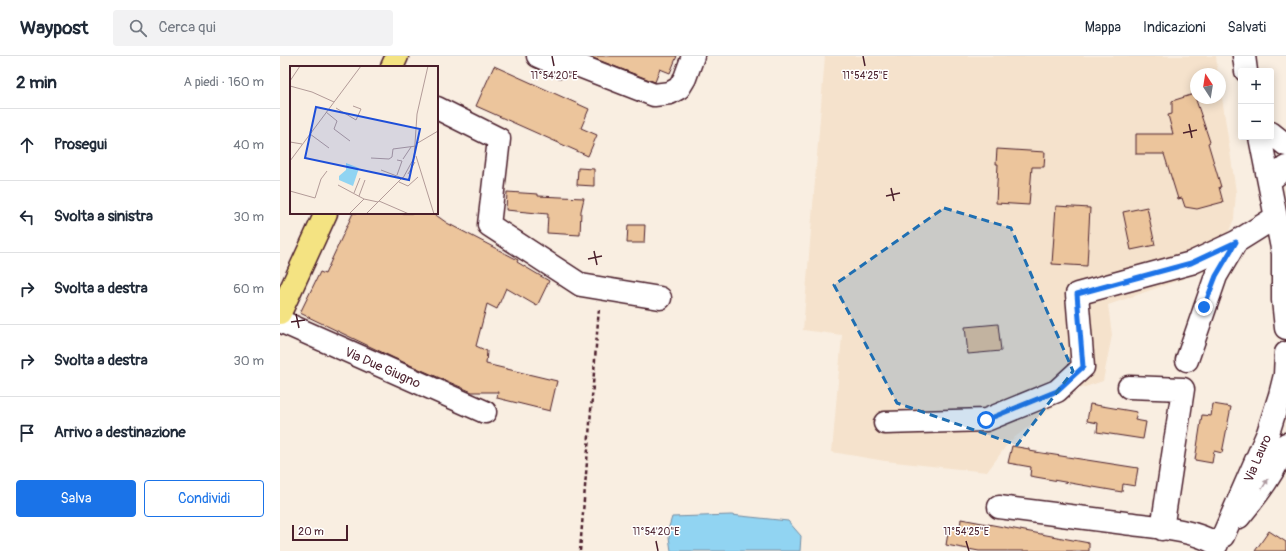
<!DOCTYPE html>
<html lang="it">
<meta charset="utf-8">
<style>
body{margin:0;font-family:Pangolin,sans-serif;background:#f2f2f3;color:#1f2937}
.controls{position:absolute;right:12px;top:12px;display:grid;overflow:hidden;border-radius:4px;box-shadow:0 2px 10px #0003}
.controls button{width:36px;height:36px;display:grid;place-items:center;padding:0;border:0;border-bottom:1px solid #e0e1e3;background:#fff;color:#1f2937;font:20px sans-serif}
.compass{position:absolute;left:910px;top:12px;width:36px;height:36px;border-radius:50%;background:#fff;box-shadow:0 2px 10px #0003;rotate:348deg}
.scale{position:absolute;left:12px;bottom:10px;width:56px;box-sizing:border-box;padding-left:4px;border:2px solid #4a1f2b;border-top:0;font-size:11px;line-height:14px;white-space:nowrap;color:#4a1f2b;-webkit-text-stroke:3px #fff;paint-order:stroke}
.stop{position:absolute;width:12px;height:12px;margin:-9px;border:3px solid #1a73e8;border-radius:50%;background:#fff}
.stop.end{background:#1a73e8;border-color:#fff;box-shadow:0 1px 4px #0008}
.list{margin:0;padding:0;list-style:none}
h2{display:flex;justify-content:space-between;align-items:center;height:52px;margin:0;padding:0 16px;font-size:17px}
h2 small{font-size:13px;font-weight:400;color:#747a83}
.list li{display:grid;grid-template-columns:26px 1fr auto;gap:12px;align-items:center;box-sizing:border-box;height:72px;padding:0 16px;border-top:1px solid #e0e1e3}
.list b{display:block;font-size:15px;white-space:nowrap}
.list em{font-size:13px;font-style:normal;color:#747a83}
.actions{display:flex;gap:8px;padding:12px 16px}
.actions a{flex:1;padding:9px 0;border:1px solid #1a73e8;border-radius:4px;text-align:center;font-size:14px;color:#1a73e8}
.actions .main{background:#1a73e8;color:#fff}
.icon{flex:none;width:22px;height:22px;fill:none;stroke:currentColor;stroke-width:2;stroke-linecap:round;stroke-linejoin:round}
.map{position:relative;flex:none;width:1006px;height:495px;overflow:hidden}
header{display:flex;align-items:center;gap:24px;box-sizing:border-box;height:56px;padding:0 20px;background:#fff;border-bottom:1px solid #e0e1e3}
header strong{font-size:19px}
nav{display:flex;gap:22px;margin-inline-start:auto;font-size:14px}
.search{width:280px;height:36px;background:#f2f2f3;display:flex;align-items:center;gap:10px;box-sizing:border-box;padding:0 14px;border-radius:4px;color:#747a83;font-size:15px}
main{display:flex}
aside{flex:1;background:#fff}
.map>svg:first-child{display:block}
</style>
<header>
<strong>Waypost</strong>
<div class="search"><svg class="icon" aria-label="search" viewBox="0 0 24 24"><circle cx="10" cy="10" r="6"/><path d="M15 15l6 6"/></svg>Cerca qui</div>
<nav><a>Mappa</a><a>Indicazioni</a><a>Salvati</a></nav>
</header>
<main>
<aside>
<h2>2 min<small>A piedi · 160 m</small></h2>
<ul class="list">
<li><svg class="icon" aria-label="ahead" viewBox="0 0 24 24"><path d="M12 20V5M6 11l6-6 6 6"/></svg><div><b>Prosegui</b></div><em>40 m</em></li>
<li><svg class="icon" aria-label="left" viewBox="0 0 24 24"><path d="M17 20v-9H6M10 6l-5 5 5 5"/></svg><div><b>Svolta a sinistra</b></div><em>30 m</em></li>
<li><svg class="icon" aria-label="right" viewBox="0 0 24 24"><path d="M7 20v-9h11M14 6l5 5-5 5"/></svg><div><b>Svolta a destra</b></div><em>60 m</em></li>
<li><svg class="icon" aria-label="right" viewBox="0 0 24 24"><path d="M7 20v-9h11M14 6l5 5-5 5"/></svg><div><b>Svolta a destra</b></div><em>30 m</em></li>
<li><svg class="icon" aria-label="arrive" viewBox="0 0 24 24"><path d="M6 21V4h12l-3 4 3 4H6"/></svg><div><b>Arrivo a destinazione</b></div></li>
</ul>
<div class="actions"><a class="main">Salva</a><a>Condividi</a></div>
</aside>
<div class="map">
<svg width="1006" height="495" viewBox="0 0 1006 495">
<rect width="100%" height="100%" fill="#f9eee1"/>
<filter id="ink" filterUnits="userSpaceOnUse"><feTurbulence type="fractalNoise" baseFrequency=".025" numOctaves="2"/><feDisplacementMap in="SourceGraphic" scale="8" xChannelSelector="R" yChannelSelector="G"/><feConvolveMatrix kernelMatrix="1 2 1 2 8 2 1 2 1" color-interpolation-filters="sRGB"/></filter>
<g filter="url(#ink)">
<!-- built -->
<path fill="#f5e2cc" d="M 545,0 L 936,0 L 938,18 L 916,18 L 916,42 L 940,42 L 940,28 L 956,136 L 954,163 L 934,212 L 828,249 L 832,279 L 823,325 L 793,335 L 729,386 L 707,416 L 605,405 L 552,396 L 562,279 L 523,274 Z"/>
<!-- water -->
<path fill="#91d4f2" stroke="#758ca2" d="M 451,459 L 508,465 L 521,480 L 520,495 L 391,495 L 388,474 L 392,461 Z"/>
<!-- building -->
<path fill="#ecc59c" stroke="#4a1f2b" d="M 308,0 L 397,0 L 390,17 L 380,13 L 375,26 Z
M 214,10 L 309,53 L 301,72 L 317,79 L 308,100 L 196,50 Z
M 914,38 L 930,86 L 928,87 L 941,131 L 939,131 L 943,146 L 917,153 L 905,151 L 902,142 L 898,143 L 884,98 L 856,98 L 856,78 L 893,78 L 888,59 L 892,58 L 892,45 Z
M 717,93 L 765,96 L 764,111 L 752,111 L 749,149 L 716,147 L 718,108 L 716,108 Z
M 298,112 L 314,113 L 314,130 L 297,129 Z
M 227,136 L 258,138 L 258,140 L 304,142 L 301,155 L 300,179 L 267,177 L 268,158 L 226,154 Z
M 776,150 L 810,152 L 807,210 L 772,208 Z
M 867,151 L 875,189 L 851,194 L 843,156 Z
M 73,157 L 153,157 L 167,167 L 238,204 L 237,206 L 269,225 L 257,250 L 226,232 L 217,253 L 207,248 L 196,290 L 207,295 L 206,308 L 277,325 L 270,355 L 217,342 L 218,336 L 192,336 L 114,302 L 20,257 L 40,216 L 45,218 Z
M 348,169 L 365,169 L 364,187 L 347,187 Z
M 718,268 L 721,295 L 688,298 L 685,271 Z
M 810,348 L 857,356 L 855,364 L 866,366 L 863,383 L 817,376 L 818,367 L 807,365 Z
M 933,348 L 951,351 L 942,397 L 934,395 L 932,407 L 915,404 L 922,359 L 931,360 Z
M 732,390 L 749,393 L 749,395 L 858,412 L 855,430 L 843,428 L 842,436 L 750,420 L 751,411 L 728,407 Z
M 681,463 L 809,487 L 809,495 L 699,495 L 666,489 L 669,471 L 680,473 Z
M 989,475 L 1006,486 L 1006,495 L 975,495 Z"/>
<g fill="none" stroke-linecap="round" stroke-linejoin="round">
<!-- minor casing -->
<g stroke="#4a1f2b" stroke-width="25">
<path id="minor" d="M 258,0 L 281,10 L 292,7 L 374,39 L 390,37 L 399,32 L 405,22 L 413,0
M 964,0 L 966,15
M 157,52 L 219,83 L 209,169 L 301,229 L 380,242
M 991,77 L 1006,89
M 980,81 L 1003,197 L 1003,244 L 1006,272
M 989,125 L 1006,111
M 0,265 L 205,356
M 907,304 L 936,220 L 956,186
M 849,331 L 903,333 L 882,473
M 605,367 L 706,364 L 777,335 L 803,311 L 797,238 L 911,207 L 956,186 L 996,161
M 719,451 C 761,456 803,462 845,467 C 874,471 912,473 937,488
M 959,461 C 978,438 995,416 1006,388
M 943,480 L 988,377 L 1000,339 L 1005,319 L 1006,297"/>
</g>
<!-- major casing -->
<g stroke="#4a1f2b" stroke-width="25">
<path id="major" d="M 112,11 L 117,0
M 0,257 L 46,157"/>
</g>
<!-- path -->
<path stroke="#4a1f2b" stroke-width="2.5" stroke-dasharray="4 3" stroke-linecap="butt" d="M 300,495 L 319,252"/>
<!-- minor -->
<use href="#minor" stroke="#fff" stroke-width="22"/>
<!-- major -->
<use href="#major" stroke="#f4e382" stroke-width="22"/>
</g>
<!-- one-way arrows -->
<defs><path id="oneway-solid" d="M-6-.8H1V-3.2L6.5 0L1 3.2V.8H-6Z"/></defs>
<use fill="#ae9aa0" href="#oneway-solid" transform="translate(985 428) rotate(-58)"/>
</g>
<g fill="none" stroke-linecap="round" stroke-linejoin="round" filter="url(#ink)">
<!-- route -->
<path stroke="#1a73e8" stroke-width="5" d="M 706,364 L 777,335 L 803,311 L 797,238 L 911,207 L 956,186 L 936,220 L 924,251"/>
</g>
<!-- marked area -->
<path fill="#1f6fb2" fill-opacity="0.2" stroke="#1f6fb2" stroke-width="3" stroke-dasharray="8 5" stroke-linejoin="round" d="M 664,152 L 731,172 L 793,315 L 737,389 L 617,347 L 554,229 Z"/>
<!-- ticks -->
<path fill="none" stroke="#4a1f2b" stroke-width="1.5" d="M 272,0 L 274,10M 583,0 L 585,10M 909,68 L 912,82M 903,77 L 917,74M 611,132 L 614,145M 606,140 L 620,137M 314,195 L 317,209M 308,203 L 322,200M 16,258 L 19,272M 11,266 L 25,264M 376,485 L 378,495M 686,485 L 689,495"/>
<g text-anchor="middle" stroke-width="3" stroke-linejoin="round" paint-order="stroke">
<!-- street labels -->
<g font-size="13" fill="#4a1f2b" stroke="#fff">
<text transform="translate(103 311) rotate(24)" y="5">Via Due Giugno</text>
<text transform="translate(977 402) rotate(-67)" y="5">Via Lauro</text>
</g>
</g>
<!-- overview -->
<g transform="translate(10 10)">
<rect width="148" height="148" fill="#f9eee1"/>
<path d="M 56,97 L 69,102 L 63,120 L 49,114 L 49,110 L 56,104 Z" fill="#91d4f2"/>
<path fill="none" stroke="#b39b98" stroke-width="1" d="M 0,15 L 10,0M 0,20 L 22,26 L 44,36M 46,42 L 66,54 L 71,43 L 63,40M 36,46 L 47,55 L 44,63 L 60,75M 20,68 L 39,82M 0,76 L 12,78M 126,78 L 148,65M 126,90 L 144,148M 81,92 L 99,93 L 102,91 L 103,83 L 126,80M 113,93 L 121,81M 107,94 L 112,95 L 107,109M 0,95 L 71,0M 91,104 L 112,112M 118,108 L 125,96M 113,112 L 124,92 L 127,48 L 138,0M 109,116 L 118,120 L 128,111M 48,119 L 74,133 L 88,136M 0,125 L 25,132 L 31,113 L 37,105M 64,127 L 70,112M 69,130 L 75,114M 89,135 L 119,148M 59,148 L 74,133M 76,148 L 113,111"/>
<path fill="#1d4ed8" fill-opacity="0.15" stroke="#1d4ed8" stroke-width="2" d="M 26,41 L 130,63 L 119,114 L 15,92 Z"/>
<rect width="148" height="148" fill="none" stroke="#4a1f2b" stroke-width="2"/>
</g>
<g font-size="10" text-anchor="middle" fill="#4a1f2b" stroke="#fff" stroke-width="3" stroke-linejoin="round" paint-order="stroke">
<text x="274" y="23">11°54'20"E</text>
<text x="585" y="23">11°54'25"E</text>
<text x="376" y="479">11°54'20"E</text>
<text x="686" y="479">11°54'25"E</text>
</g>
</svg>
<div class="controls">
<button>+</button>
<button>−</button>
</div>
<svg class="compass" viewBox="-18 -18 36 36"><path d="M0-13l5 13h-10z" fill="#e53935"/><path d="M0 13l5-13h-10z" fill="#747a83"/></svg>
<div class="scale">20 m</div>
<div class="stop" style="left:706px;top:364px"></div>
<div class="stop end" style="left:924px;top:251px"></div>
</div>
</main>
